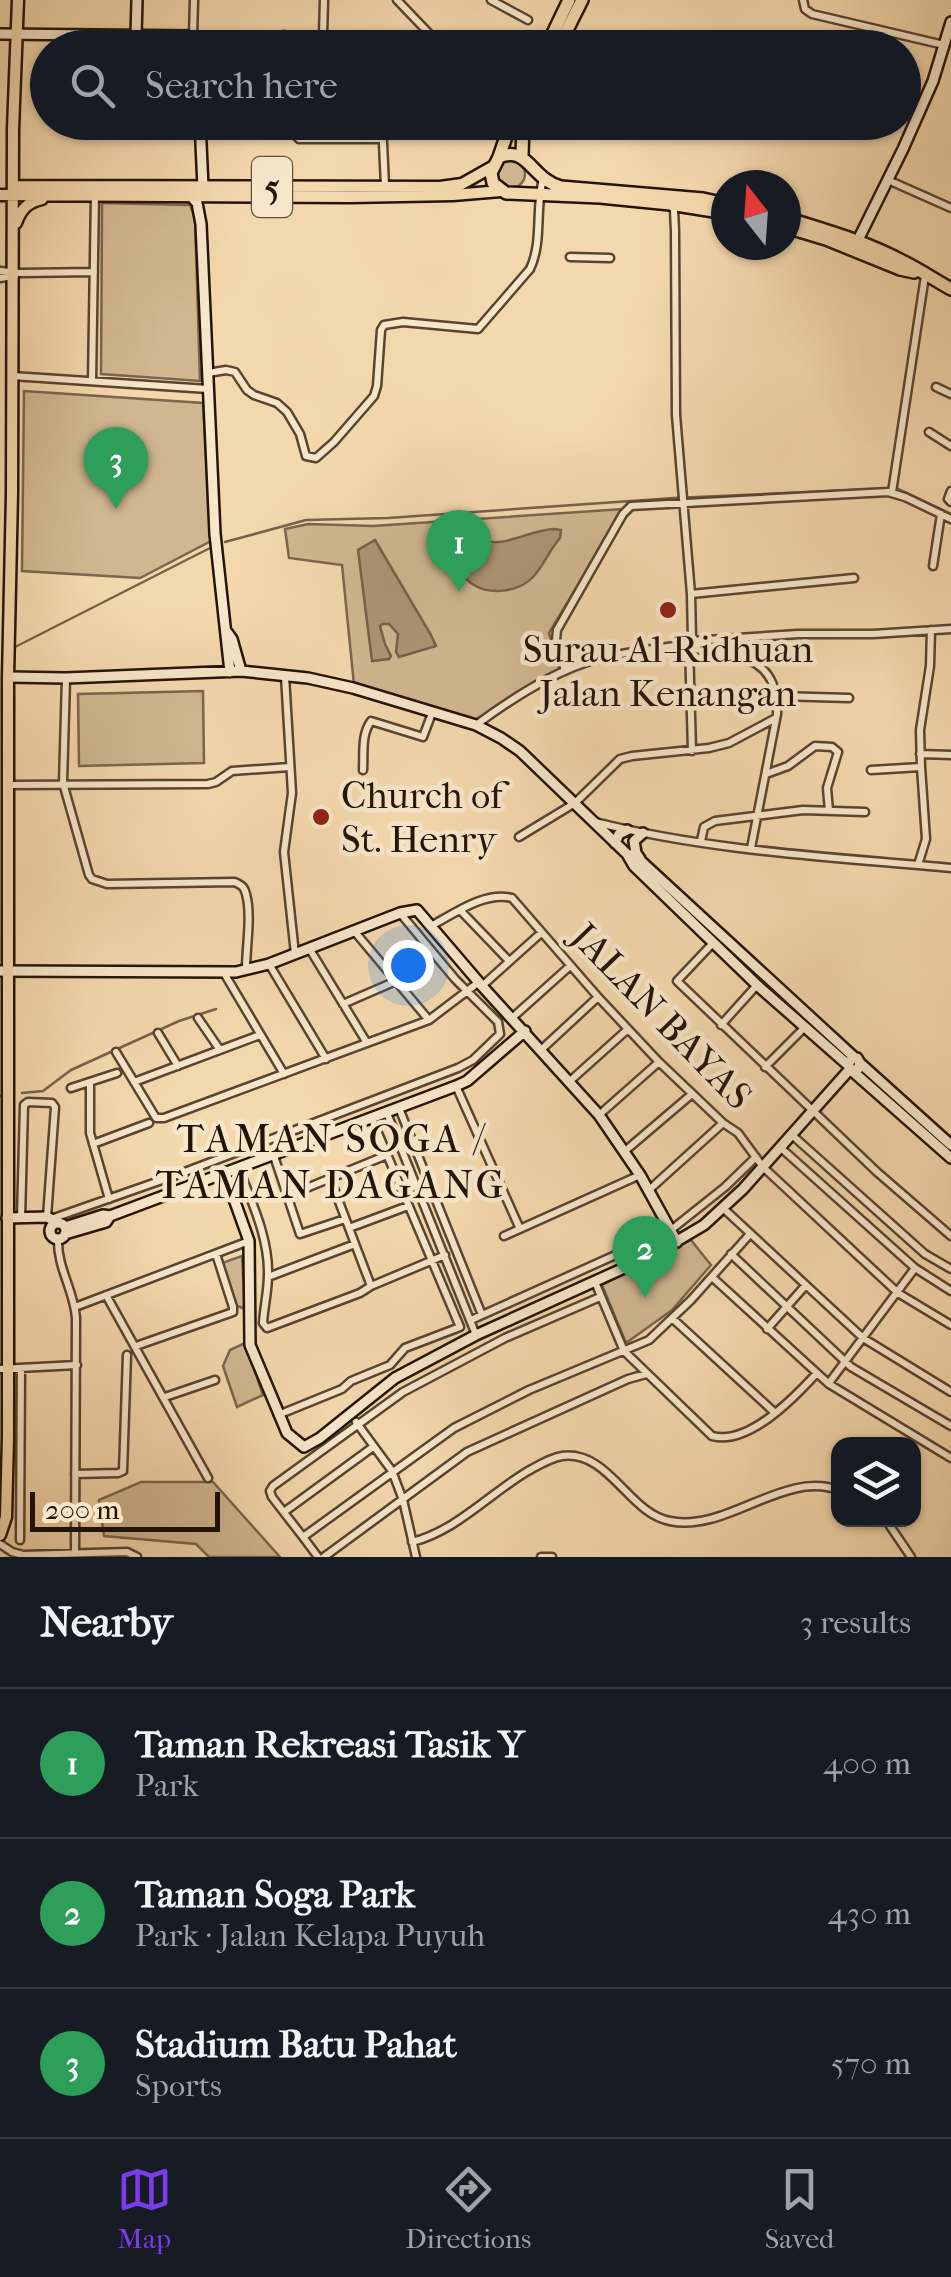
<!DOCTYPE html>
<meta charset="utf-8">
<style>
body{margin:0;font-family:"IM FELL French Canon",serif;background:#20242c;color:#f1f3f6}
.controls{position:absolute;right:30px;bottom:30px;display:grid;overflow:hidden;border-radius:20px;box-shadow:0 2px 8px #0004}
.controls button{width:90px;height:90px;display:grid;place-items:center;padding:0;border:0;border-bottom:2px solid #363941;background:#171b24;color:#f1f3f6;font:50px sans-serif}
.compass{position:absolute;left:711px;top:170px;width:90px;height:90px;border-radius:50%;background:#171b24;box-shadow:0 2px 8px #0004;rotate:343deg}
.scale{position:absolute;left:30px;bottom:25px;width:190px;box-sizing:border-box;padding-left:10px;border:5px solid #251307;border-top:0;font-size:28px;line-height:35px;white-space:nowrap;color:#251307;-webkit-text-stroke:8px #f8e6ca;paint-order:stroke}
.you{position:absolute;left:408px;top:965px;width:35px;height:35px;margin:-25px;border:8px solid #fff;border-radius:50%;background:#1a73e8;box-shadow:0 0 0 15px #1a73e833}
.badge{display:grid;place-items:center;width:65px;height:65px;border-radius:50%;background:#7c3aed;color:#fff;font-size:32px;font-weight:700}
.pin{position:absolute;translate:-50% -82px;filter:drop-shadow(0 2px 5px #0008)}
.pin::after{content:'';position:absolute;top:52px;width:35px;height:30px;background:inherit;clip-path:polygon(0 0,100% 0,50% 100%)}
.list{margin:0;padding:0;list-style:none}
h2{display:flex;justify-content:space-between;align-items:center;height:130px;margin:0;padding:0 40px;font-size:42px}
h2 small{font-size:32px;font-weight:400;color:#9ea1a6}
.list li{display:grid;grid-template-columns:65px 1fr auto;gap:30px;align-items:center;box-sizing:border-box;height:150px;padding:0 40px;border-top:2px solid #363941}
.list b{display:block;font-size:38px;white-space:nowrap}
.list p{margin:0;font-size:32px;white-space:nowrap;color:#9ea1a6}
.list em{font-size:32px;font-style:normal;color:#9ea1a6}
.icon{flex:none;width:55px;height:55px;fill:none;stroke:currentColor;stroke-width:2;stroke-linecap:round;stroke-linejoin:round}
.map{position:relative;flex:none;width:951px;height:1557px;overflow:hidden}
.search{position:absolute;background:#171b24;box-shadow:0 2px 8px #0004;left:30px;right:30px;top:30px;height:110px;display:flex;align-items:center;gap:25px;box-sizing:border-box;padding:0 35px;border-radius:55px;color:#9ea1a6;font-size:38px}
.sheet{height:580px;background:#171b24}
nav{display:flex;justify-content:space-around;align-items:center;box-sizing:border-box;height:140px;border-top:2px solid #363941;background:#171b24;font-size:28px;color:#9ea1a6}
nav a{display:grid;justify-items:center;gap:5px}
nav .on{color:#7c3aed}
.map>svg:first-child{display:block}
</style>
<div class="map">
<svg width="951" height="1557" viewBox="0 0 951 1557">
<rect width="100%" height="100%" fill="#f4d8ad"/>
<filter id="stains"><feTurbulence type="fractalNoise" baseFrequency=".002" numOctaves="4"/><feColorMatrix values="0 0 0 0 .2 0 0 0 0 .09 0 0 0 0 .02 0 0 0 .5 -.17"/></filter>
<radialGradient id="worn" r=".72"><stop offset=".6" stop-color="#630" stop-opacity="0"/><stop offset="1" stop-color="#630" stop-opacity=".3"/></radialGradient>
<!-- green -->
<path fill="#d1b791" stroke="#7b654c" stroke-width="2.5" d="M497 174a14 14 0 1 1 28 0a14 14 0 1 1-28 0Z
M 102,203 L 190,205 L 195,217 L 200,381 L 101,374 Z
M 24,391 L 203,403 L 211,541 L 140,578 L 22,571 Z
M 624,509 L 549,633 L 559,669 L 473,721 L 354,685 L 342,565 L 289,558 L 285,529 L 308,524 L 373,526 Z
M 203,691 L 204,763 L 79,766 L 78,694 Z
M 691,1240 L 711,1265 L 672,1310 L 626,1343 L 602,1285 Z
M 242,1256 L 245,1309 L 235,1305 L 222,1263 Z
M 245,1343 L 263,1395 L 237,1407 L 223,1366 L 230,1350 Z
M 141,1482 L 213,1482 L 280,1557 L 209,1557 L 196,1544 L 104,1536 L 99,1500 Z"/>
<!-- water -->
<path fill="#ae9575" stroke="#776149" stroke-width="2.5" d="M 554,529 L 561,530 L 560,538 C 550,549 544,565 533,577 C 520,591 492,596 474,585 C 460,577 450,556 441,542 L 442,537 C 460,529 479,544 498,542 C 516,541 533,530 554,529 Z
M 375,540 L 431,635 L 436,646 L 399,657 L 396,652 L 398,634 L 389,624 L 382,624 L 380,626 L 385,644 L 391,656 L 389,659 L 372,661 L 358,550 Z"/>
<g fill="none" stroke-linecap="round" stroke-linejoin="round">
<!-- stream -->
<path stroke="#776149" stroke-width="2.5" d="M 225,542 L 306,520 L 388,518 L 674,498 L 896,488 L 951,514
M 15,647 L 212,547
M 22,1093 L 43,1091 L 71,1070 L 179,1021 L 216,1009
M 0,1096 L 1,1096"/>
<!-- street casing -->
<g stroke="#594430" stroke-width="11">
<path id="street" d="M 194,0 L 193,36 L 372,36 L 377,39 L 379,48
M 397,0 L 443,48
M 491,0 L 528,20
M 803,0 L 805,9 L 812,14 L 944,45
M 284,35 L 286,48
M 323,35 L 324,0
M 293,122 L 294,133 L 299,139 L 383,139
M 382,122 L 385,186
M 888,180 L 951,208
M 671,205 L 674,210 L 675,231 L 676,415 L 691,594 L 692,639 L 689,644 L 692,751
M 570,257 L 610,258
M 0,271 L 21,273 L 94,272
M 0,278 L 15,276
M 208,373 L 226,370 L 235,372 L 247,390 L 254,395 L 277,403 L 287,412 L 300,434 L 306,456 L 316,458 L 334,442 L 374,396 L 377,386 L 381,330 L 384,325 L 403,322 L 478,329 L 530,269 C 543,242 535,208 543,179
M 12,376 L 208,389
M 92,381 L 95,195
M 936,387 L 951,394
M 929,432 L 951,446
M 951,491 L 948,499 L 951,502
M 892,492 L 925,276
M 933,566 L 941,514
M 691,594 L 854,578
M 692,641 L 798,634 L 873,634 L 951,629
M 689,648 C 735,656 779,653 777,714 L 751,848
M 565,671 L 556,640 L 557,630 L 623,514 L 631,506 L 888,492 L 905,497 L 951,519
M 285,676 L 292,793 L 284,852 L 295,954
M 66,678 L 63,783 L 89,875 L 92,879 L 107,884 L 235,882 C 242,886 244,886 246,894 C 252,916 246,946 246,969
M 778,696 L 849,698
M 476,725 C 511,699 552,672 594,660 C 625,651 657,649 689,644
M 920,754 L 951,755
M 363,770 C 364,753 361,735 371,721 L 423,737 L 432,713
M 871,770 L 921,767
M 766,774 L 788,766 L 815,746 L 832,747 L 838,752 L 827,788 L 829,811
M 8,785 L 208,784 L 216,782 L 232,771 L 290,767
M 595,822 C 710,851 832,857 951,868
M 519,837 L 575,803 L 620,759 L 632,756 L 709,748 L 729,743 L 776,718
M 701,841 L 704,827 L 715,821 L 803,810 L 865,812
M 918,865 L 926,839 L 921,767 L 920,730 L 930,666 L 931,630
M 460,910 L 509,961
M 431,926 C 455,913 485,891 512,898 L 598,997 L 659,1062 L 723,1123 L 738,1133 L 763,1167 L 898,1293 L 951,1325
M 355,932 L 428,1019
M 713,943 L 677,981 L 877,1172 L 951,1236
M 309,948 L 367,1043
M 269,964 L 326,1059
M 224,973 L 284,1074
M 482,986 L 541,933
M 343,1004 L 396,981
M 198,1018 L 220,1050
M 512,1018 L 570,966
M 721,1025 L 757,985
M 158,1033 L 178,1066
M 542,1049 L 598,997
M 116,1052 L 156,1118 L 164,1118 L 429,1020 L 479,982
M 765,1067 L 804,1028
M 570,1081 L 628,1029
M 90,1082 L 90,1133 L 109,1199
M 134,1082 L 260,1035
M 456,1086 L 520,1229
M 71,1088 L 117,1073
M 399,1108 L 482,1315
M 387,1113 L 476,1335
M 599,1115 L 659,1062
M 792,1135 L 925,1254 L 951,1269
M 93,1144 L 149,1123
M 781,1148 L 915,1268 L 951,1291
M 625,1151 L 692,1094
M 274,1156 L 300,1234 L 345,1219
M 239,1169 C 252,1203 269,1238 268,1275 C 268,1291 264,1307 263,1323 L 267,1328 L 360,1293 L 371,1286 L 445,1255
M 330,1178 L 371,1286
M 649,1190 L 723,1123
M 287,1196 L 387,1155
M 724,1209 L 863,1338 L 951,1392
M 21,1218 L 24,1105 L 28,1102 L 52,1103 L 55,1107 L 47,1217
M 51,1219 L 182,1173 L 458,1068 L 473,1060 L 500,1034 L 498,1022 L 455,979 L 400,913
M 349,1228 L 408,1206
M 504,1236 L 640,1175
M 58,1239 C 57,1268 74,1290 76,1318 L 75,1553
M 731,1254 L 851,1367 L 951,1426
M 268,1277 L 355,1244
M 712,1277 L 829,1384 L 951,1458
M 595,1282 L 624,1351 L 712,1436 C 748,1446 794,1398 816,1374
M 106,1295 L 208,1478
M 75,1307 L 249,1241
M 673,1319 L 774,1412
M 471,1320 L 671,1230 L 725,1187 L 756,1157
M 767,1329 L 805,1286
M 136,1346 L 233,1312 L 233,1307 L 216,1254
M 0,1369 L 77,1365
M 829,1383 L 915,1268
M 165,1397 L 215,1380
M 278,1415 L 342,1389 L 351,1381 L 390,1365 L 405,1348 L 460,1327 L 372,1119
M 356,1422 L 392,1471 L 403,1500 L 416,1557
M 75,1474 L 118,1473 L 123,1471 L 127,1355
M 284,1512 L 373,1447
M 886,1520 L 911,1557
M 303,1537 L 272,1497 L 270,1491 L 273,1486 L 403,1392 L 505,1338 L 600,1297
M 20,1540 L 21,1368
M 412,1542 C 456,1531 489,1494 528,1471 C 539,1465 550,1458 562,1456 C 609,1450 628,1513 670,1521 C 726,1533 784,1470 838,1490
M 0,1544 L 12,1552 L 23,1555 L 127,1552 L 137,1557
M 318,1557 L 303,1537 L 454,1428 L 529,1390 L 649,1340 L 691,1300 L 750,1234
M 324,1557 L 467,1452 L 628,1379 L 646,1374
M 541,1557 L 552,1557"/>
</g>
<!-- secondary casing -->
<g stroke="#251307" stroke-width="14">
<path id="secondary" d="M 0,34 L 193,36 L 194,48
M 136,35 L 137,0
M 200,122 L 203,187
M 190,195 L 197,203 L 201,224 L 215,534 L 230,672
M 856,244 L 903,149 L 933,81 L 951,22
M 227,632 L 232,639 L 241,671
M 8,677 L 66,678 L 241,671 L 308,678 L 353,688 L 476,725 L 501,738 L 520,751 L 627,854 L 635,856 L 643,863 L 855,1058
M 615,843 L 619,834 L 627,830
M 627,854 L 634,866 L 757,985 L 848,1065
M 640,859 L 636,853 L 634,841 L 643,833
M 0,971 L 236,972 L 269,964 L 400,913 L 417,910 L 482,986 L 599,1115 L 640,1175 L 677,1242
M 860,1063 L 951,1145
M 854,1070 L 858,1069 L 860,1063 L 857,1058 L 853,1058 L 848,1063 L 850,1069 L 951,1158
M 225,1174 L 249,1241 L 250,1345 L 287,1433 L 304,1447 L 320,1438 L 395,1378 L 476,1335 L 655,1254 L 704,1225 L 743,1189 L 850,1069
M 7,1218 L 47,1217 L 51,1219 L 54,1224
M50 1231a8 8 0 1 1 16 0a8 8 0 1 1-16 0Z
M 65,1227 L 103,1215 L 110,1216
M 65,1234 L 106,1222 L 110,1216 L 456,1086 L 467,1081 L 525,1031"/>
</g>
<!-- primary casing -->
<g stroke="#251307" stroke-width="15">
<path id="primary" d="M 13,186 L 440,187 L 462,184 L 492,167
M 0,195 L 350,197 L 453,195 L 501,191
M 16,223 C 21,209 28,202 42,199
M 0,1535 L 6,1517 L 8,1437 L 8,677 L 12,493 L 13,129 L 18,0"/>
</g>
<!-- highway casing -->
<g stroke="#251307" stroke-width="16">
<path id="highway" d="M 546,48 L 569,0
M 558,48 L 582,0
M 522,156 L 523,122
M 499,157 L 511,122
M 726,204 L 703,199 L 561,187 C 531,179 528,145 499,157 L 491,173 L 493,183 L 506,193 L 600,197 L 670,204 L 726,213
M 786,218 C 825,230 867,242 904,262 C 920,270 935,280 951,289
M 786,227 L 826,239 L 900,269 L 914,272"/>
</g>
<!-- street -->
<use href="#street" stroke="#f8e6ca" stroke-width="6"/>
<!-- secondary -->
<use href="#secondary" stroke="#f8e6ca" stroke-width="9"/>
<!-- primary -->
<use href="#primary" stroke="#f4d8ad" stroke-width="10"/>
<!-- highway -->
<use href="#highway" stroke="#f4d8ad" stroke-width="11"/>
</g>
<!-- markers -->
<g fill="#8f2418" stroke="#f8e6ca" stroke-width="4">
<circle cx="668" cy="610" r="10"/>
<circle cx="321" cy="817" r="10"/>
</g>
<g text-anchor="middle" stroke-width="9" stroke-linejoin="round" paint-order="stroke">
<!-- shield labels -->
<rect fill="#f8e6ca" stroke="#645242" stroke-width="2.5" x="252" y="157" width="40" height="60" rx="8"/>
<g font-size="35" font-weight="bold" fill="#251307">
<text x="272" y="199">5</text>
</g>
<!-- poi labels -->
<g font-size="38" fill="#251307" stroke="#f8e6ca">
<text x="668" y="662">Surau Al-Ridhuan<tspan x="668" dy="44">Jalan Kenangan</tspan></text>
<text x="341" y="808" text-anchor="start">Church of<tspan x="341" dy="44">St. Henry</tspan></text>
</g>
<!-- street labels -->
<g font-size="38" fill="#251307" stroke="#f8e6ca">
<text transform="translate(662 1016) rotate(46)" y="13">JALAN BAYAS</text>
</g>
<!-- neighbourhood labels -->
<g font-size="40" letter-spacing="2.5" fill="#251307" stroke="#f8e6ca">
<text x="331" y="1152">TAMAN SOGA /<tspan x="331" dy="46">TAMAN DAGANG</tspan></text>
</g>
</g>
<rect width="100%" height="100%" filter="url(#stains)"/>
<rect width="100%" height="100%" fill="url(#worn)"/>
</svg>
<div class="controls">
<button><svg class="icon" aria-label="layers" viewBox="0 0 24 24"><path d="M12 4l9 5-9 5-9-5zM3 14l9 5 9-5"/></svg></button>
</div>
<svg class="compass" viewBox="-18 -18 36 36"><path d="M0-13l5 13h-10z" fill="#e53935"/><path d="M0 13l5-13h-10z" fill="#9ea1a6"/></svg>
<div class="scale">200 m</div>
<div class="you"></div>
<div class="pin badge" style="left:459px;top:592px;background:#2e9e5b">1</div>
<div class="pin badge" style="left:645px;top:1298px;background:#2e9e5b">2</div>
<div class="pin badge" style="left:116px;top:509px;background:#2e9e5b">3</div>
<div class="search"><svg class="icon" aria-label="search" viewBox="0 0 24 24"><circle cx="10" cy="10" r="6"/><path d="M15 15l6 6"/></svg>Search here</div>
</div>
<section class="sheet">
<h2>Nearby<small>3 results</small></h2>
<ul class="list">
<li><span class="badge" style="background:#2e9e5b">1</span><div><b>Taman Rekreasi Tasik Y</b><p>Park</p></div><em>400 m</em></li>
<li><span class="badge" style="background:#2e9e5b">2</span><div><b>Taman Soga Park</b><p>Park · Jalan Kelapa Puyuh</p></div><em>430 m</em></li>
<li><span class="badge" style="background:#2e9e5b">3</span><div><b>Stadium Batu Pahat</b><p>Sports</p></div><em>570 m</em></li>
</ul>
</section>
<nav>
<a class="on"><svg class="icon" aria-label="map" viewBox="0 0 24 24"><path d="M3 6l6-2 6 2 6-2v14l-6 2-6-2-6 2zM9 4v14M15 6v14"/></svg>Map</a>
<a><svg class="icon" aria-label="directions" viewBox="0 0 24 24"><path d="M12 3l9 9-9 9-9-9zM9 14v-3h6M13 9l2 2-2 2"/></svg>Directions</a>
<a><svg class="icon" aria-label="saved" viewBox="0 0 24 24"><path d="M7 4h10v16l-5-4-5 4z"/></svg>Saved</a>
</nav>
